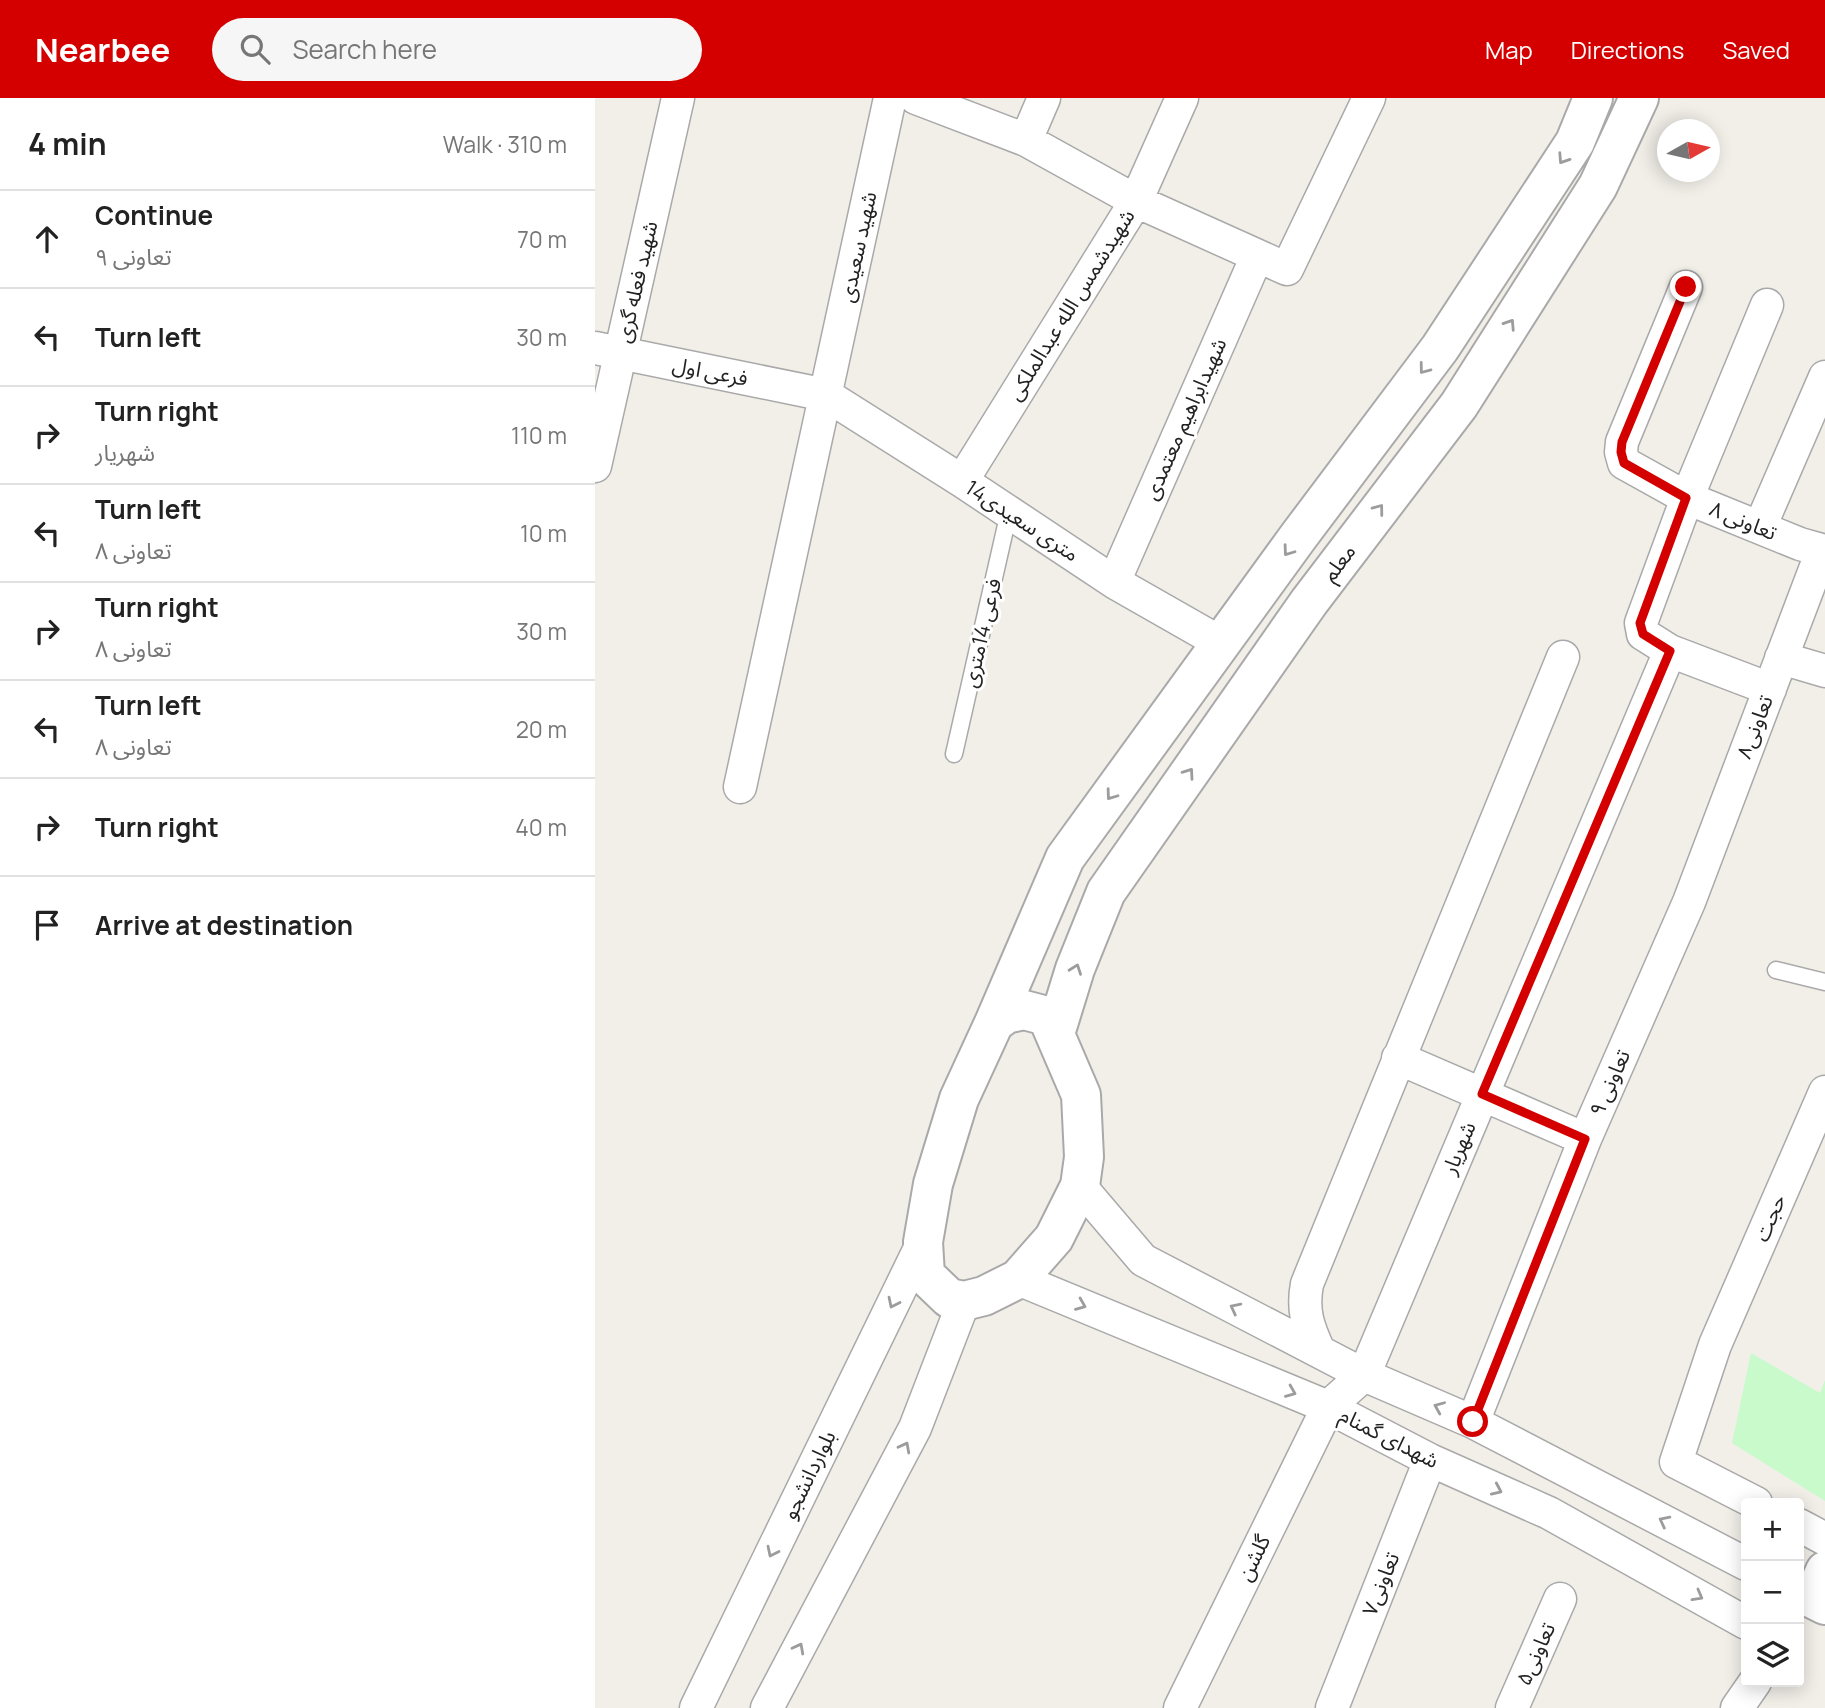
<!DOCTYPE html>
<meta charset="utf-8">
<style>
body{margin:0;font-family:Manrope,"Noto Sans Arabic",sans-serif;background:#f6f6f6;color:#222}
.controls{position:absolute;right:21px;bottom:21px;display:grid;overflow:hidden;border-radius:7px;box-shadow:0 4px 18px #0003}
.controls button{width:63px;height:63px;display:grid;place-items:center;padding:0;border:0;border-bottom:2px solid #e0e0e0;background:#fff;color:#222;font:35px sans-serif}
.compass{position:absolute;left:1062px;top:21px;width:63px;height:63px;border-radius:50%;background:#fff;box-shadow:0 4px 18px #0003;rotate:82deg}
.stop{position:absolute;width:21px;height:21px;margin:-16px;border:5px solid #d40000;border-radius:50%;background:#fff}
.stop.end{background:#d40000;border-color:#fff;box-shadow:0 2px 7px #0008}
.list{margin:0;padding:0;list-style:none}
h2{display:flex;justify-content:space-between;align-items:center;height:91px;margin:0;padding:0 28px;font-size:30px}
h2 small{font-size:23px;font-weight:400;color:#767676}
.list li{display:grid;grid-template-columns:46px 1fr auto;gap:21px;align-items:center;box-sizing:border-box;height:98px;padding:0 28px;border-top:2px solid #e0e0e0}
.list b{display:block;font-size:26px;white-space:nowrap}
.list p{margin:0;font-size:23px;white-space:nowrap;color:#767676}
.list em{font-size:23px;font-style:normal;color:#767676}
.icon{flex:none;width:38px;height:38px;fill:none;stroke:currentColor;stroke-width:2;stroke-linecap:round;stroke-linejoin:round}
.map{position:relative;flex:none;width:1230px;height:1610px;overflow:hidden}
header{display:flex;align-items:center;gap:42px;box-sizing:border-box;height:98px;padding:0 35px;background:#d40000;color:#fff}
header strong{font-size:33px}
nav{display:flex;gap:38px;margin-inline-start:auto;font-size:24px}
.search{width:490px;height:63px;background:#f6f6f6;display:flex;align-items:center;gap:18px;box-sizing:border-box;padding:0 24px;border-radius:38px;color:#767676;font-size:26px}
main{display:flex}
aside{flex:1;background:#fff}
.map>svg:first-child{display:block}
</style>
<header>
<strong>Nearbee</strong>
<div class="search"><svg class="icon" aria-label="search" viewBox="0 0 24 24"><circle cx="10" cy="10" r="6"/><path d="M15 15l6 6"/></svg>Search here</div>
<nav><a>Map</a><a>Directions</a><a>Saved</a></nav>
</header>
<main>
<aside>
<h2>4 min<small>Walk · 310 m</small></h2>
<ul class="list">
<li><svg class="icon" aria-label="ahead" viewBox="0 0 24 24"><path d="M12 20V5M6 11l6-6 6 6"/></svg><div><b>Continue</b><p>تعاونی ۹</p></div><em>70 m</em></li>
<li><svg class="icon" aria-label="left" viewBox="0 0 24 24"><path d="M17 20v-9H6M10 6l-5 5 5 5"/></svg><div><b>Turn left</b></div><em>30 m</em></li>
<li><svg class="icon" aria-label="right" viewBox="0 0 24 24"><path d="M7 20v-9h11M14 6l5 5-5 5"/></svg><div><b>Turn right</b><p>شهریار</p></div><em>110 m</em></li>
<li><svg class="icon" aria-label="left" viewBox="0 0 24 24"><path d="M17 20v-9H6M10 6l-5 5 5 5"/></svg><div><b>Turn left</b><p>تعاونی ۸</p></div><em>10 m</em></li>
<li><svg class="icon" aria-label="right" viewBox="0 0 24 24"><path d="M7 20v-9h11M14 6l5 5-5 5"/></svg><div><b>Turn right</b><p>تعاونی ۸</p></div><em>30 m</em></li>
<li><svg class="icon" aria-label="left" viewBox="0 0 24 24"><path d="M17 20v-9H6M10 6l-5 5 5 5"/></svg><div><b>Turn left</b><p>تعاونی ۸</p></div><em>20 m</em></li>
<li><svg class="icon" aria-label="right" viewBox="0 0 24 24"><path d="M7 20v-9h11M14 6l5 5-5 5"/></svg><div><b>Turn right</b></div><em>40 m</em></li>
<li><svg class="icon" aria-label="arrive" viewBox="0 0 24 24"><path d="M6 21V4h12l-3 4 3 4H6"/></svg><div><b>Arrive at destination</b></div></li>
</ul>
</aside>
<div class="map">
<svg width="1230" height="1610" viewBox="0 0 1230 1610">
<rect width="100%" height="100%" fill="#f2efe9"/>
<!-- park -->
<path fill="#c8facc" d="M 1156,1255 L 1225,1295 L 1230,1282 L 1230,1403 L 1137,1345 Z"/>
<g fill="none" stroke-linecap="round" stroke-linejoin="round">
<!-- service casing -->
<g stroke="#a9a9a9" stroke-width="19">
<path id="service" d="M 359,656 L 414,414
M 1181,872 L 1230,884"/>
</g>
<!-- minor casing -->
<g stroke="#a9a9a9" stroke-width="35">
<path id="minor" d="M 321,0 L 431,42 L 449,0
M 587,0 L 541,103 L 692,171 L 774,0
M 1091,189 L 1027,344 L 1026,354 L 1029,365 L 1092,400 L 1205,446 L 1230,453
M 1172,207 L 1092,400 L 1046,525 L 1048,536 L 1075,553 L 1175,591
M 0,250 L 231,297 L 367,383 L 519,484 L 626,545
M 0,368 L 83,0
M 367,383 L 541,103 L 431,42
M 1165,429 L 1230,279
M 519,484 L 662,158
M 1186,560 L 1230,573
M 145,689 L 295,0
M 803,960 L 990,1041
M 485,1088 L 548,1162 L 769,1277 L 878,1324 L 1151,1466
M 423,1181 L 733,1309 L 835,1362 L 954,1415 L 1151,1525
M 724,1253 C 713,1229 707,1213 712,1186 L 968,559
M 878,1324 L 990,1041 L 1094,804 L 1227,453
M 1161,1405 L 1081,1364 L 1120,1247 L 1230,994
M 1204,1427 L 1230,1441
M 101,1610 L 328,1144
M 172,1610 L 320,1330 L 369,1203
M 585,1610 L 733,1309 L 769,1277 L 1075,553
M 737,1610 L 835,1362
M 917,1610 L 965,1501
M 1142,1610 L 1160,1584"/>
</g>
<!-- tertiary casing -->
<g stroke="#a9a9a9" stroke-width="42">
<path id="tertiary" d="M 429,912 L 452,918 L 486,997 L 489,1059 L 485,1088 L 459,1140 L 423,1181 L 389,1198 L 369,1203 L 354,1200 L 330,1177 L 328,1144 L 338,1086 L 364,1001 L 399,925 L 411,916 Z
M 399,925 L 470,760 L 703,439 L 845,250 L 980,44 L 998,0
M 460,936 L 480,871 L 511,794 L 714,504 L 864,307 L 1003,88 L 1044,0
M 1230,1473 L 1218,1501 L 1230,1507"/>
</g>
<!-- service -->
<use href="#service" stroke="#fff" stroke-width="16"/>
<!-- minor -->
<use href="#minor" stroke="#fff" stroke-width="32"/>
<!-- tertiary -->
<use href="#tertiary" stroke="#fff" stroke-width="38"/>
</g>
<!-- one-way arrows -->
<defs><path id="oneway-chevron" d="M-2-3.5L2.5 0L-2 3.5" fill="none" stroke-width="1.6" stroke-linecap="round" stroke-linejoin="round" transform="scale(1.75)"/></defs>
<g stroke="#9c9c9c">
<use href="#oneway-chevron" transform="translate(968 61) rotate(123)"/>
<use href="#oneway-chevron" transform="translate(915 226) rotate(-57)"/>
<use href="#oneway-chevron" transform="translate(829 271) rotate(127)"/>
<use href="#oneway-chevron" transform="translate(784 411) rotate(-53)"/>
<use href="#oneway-chevron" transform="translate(693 453) rotate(126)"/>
<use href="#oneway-chevron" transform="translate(594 675) rotate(-55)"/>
<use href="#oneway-chevron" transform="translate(516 697) rotate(126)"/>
<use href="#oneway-chevron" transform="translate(481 871) rotate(-70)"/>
<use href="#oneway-chevron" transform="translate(298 1205) rotate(116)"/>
<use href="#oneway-chevron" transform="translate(486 1207) rotate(22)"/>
<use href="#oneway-chevron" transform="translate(640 1210) rotate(-153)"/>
<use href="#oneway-chevron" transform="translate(696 1294) rotate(22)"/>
<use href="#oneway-chevron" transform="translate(844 1309) rotate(-157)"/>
<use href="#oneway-chevron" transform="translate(310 1349) rotate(-62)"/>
<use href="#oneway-chevron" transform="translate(902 1392) rotate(24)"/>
<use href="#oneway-chevron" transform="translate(1069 1423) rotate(-153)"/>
<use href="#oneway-chevron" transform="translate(177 1454) rotate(116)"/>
<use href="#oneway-chevron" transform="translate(1103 1498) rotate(29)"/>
<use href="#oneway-chevron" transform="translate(204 1550) rotate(-62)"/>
</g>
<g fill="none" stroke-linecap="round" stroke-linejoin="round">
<!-- route -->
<path stroke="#d40000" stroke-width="9" d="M 878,1324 L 990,1041 L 887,996 L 1075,553 L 1048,536 L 1045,525 L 1091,400 L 1029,365 L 1026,354 L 1027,344 L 1091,189"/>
</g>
<g text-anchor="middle" stroke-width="6" stroke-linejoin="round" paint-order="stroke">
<!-- street labels -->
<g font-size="21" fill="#222" stroke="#fff">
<text transform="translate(263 149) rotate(-78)" y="7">شهید سعیدی</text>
<text transform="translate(42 184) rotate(-77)" y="7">شهید فعله گری</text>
<text transform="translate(476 207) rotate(-58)" y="7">شهیدشمس الله عبدالملکی</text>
<text transform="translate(115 274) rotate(11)" y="7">فرعی اول</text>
<text transform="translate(590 321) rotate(-66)" y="7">شهیدابراهیم معتمدی</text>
<text transform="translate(427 423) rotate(33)" y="7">14متری سعیدی</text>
<text transform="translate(1148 423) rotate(22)" y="7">تعاونی ۸</text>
<text transform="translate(744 465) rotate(-53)" y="7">معلم</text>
<text transform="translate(387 535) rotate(-77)" y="7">فرعی 14متری</text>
<text transform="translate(1160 629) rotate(-69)" y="7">تعاونی۸</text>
<text transform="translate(1015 985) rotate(-66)" y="7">تعاونی ۹</text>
<text transform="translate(864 1050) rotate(-67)" y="7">شهریار</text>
<text transform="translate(1175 1120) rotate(-67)" y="7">حجت</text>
<text transform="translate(794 1340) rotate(27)" y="7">شهدای گمنام</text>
<text transform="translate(214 1377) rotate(-64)" y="7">بلواردانشجو</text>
<text transform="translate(659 1460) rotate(-64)" y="7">گلشن</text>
<text transform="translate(786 1486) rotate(-68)" y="7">تعاونی۷</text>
<text transform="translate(941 1556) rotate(-66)" y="7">تعاونی۵</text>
</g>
</g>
</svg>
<div class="controls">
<button>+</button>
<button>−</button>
<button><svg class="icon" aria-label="layers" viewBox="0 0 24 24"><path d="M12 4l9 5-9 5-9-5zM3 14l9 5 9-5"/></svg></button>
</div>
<svg class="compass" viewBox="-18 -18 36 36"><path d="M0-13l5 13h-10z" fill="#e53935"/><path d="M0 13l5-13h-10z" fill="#767676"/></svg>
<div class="stop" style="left:878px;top:1324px"></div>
<div class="stop end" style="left:1091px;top:189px"></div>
</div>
</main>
